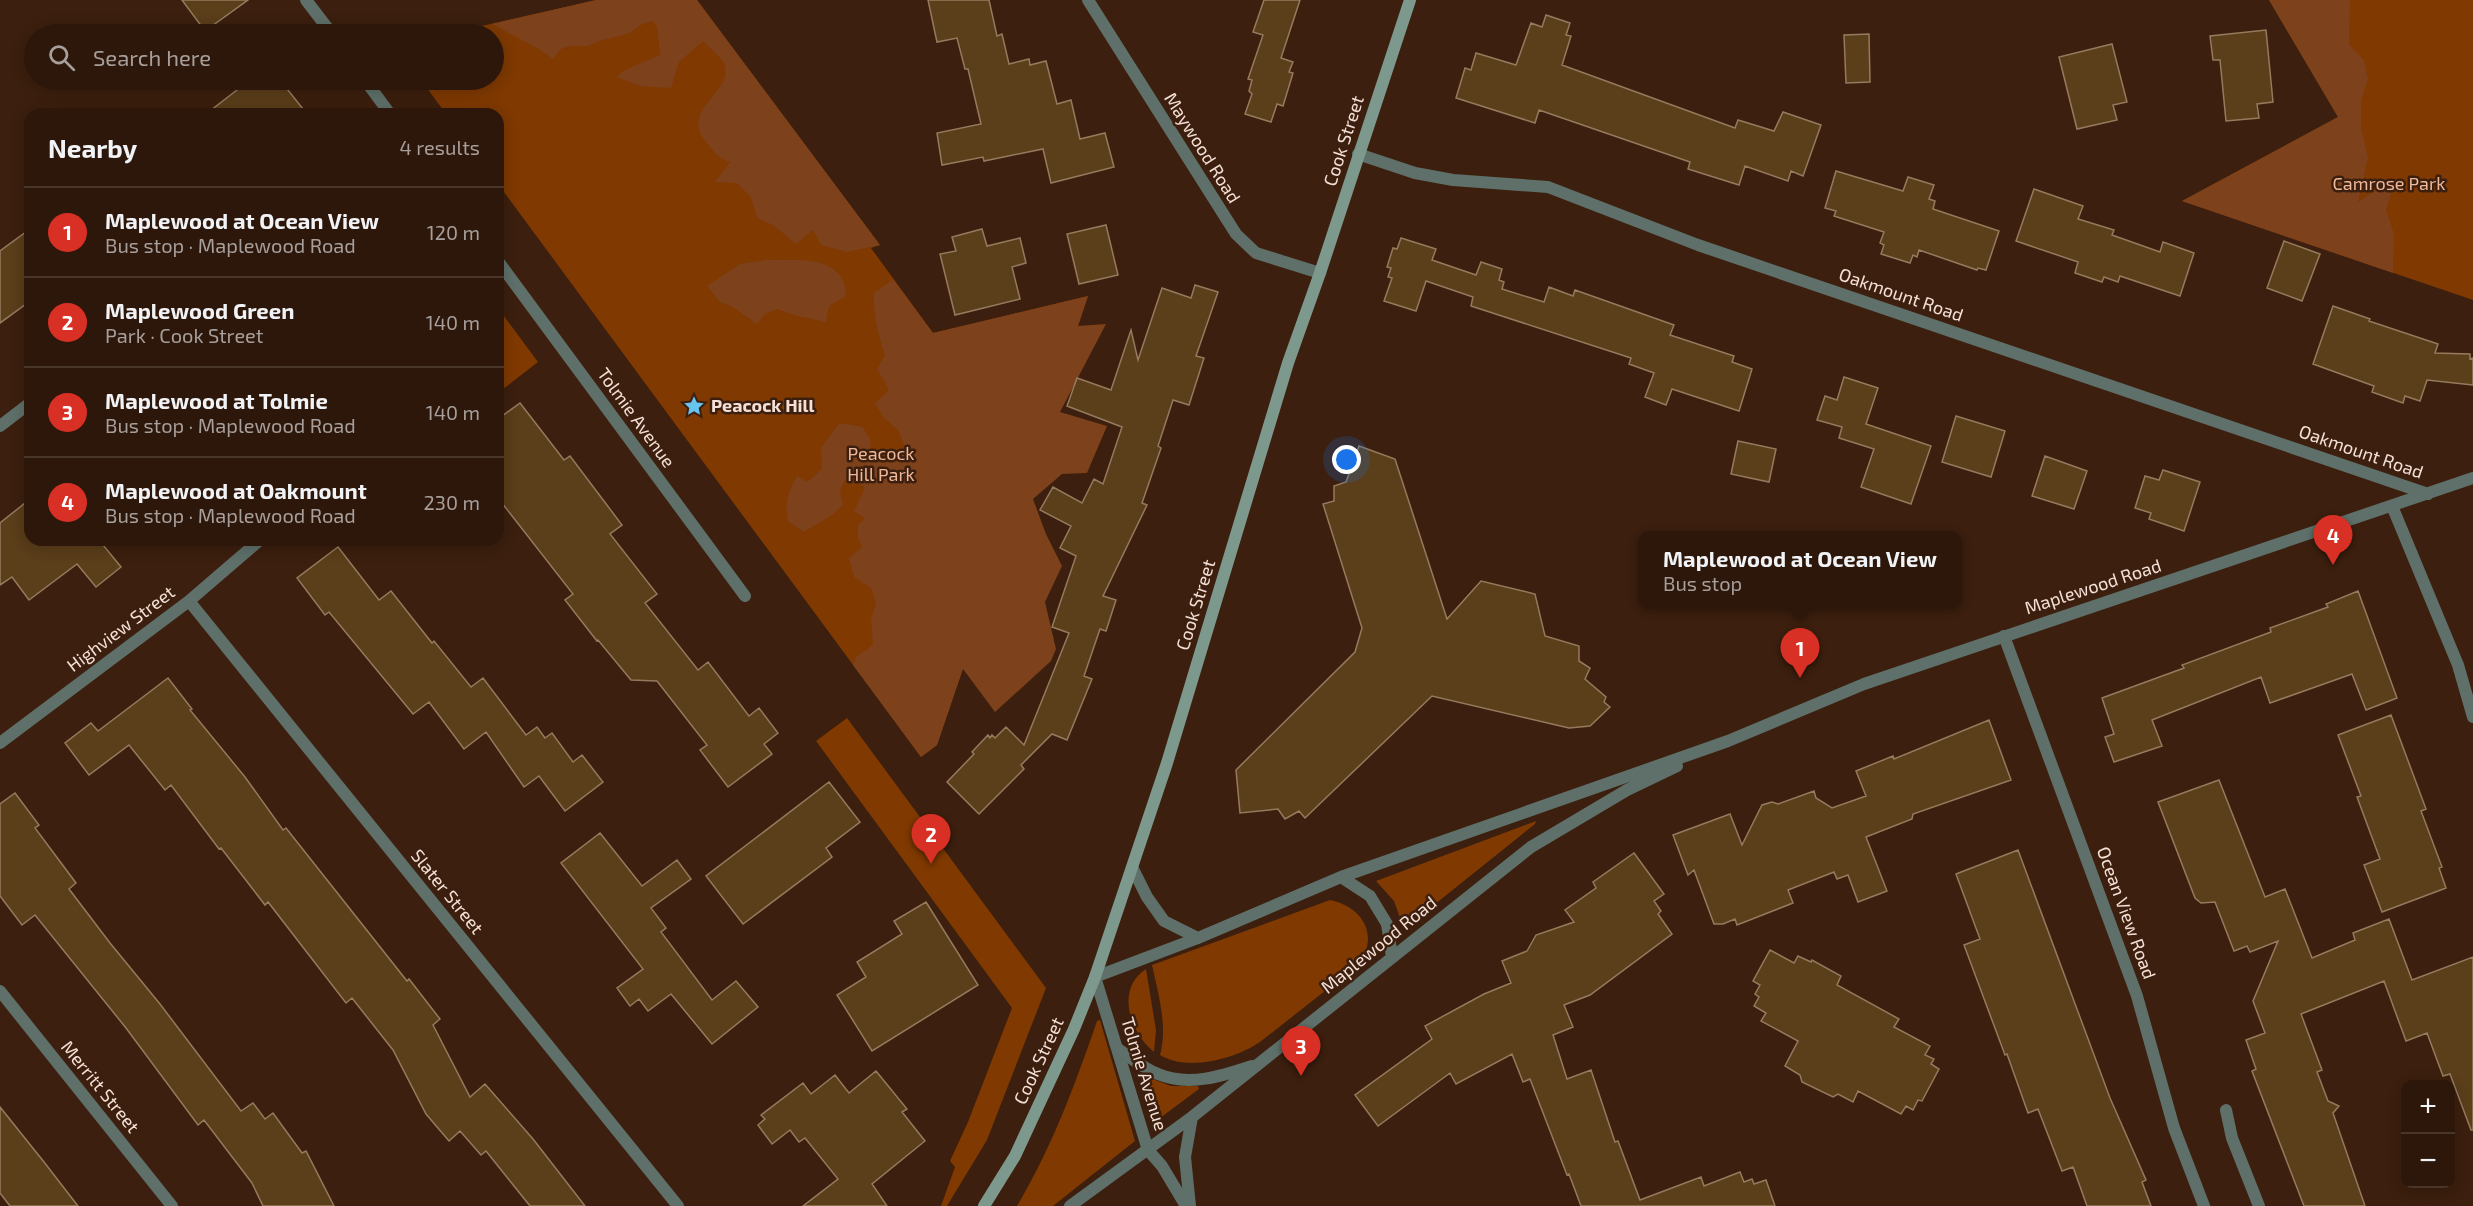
<!DOCTYPE html>
<meta charset="utf-8">
<style>
body{margin:0;font-family:"Exo 2",sans-serif;background:#392418;color:#f1f3f6}
.controls{position:absolute;right:18px;bottom:18px;display:grid;overflow:hidden;border-radius:12px;box-shadow:0 3px 15px #0003}
.controls button{width:54px;height:54px;display:grid;place-items:center;padding:0;border:0;border-bottom:2px solid #48362b;background:#2d170a;color:#f1f3f6;font:30px sans-serif}
.you{position:absolute;left:1347px;top:460px;width:21px;height:21px;margin:-15px;border:4px solid #fff;border-radius:50%;background:#1a73e8;box-shadow:0 0 0 9px #1a73e833}
.badge{display:grid;place-items:center;width:39px;height:39px;border-radius:50%;background:#d93025;color:#fff;font-size:20px;font-weight:700}
.pin{position:absolute;translate:-50% -50px;filter:drop-shadow(0 2px 3px #0008)}
.pin::after{content:'';position:absolute;top:32px;width:21px;height:18px;background:inherit;clip-path:polygon(0 0,100% 0,50% 100%)}
.popup{position:absolute;left:1638px;top:531px;width:324px;height:78px;box-sizing:border-box;display:grid;place-content:center;border-radius:12px;background:#2d170a;filter:drop-shadow(0 2px 4px #0005);font-size:20px;white-space:nowrap;color:#a79f9c}
.popup b{font-size:22px;color:#f1f3f6}
.popup::after{content:'';position:absolute;left:50%;top:100%;margin-left:-12px;border:12px solid transparent;border-top-color:#2d170a}
.list{margin:0;padding:0;list-style:none}
h2{display:flex;justify-content:space-between;align-items:center;height:78px;margin:0;padding:0 24px;font-size:26px}
h2 small{font-size:20px;font-weight:400;color:#a79f9c}
.list li{display:grid;grid-template-columns:39px 1fr auto;gap:18px;align-items:center;box-sizing:border-box;height:90px;padding:0 24px;border-top:2px solid #48362b}
.list b{display:block;font-size:22px;white-space:nowrap}
.list p{margin:0;font-size:20px;white-space:nowrap;color:#a79f9c}
.list em{font-size:20px;font-style:normal;color:#a79f9c}
.icon{flex:none;width:33px;height:33px;fill:none;stroke:currentColor;stroke-width:2;stroke-linecap:round;stroke-linejoin:round}
.map{position:relative;flex:none;width:2473px;height:1206px;overflow:hidden}
.search{position:absolute;background:#2d170a;box-shadow:0 3px 15px #0003;left:24px;top:24px;width:480px;height:66px;display:flex;align-items:center;gap:15px;box-sizing:border-box;padding:0 21px;border-radius:33px;color:#a79f9c;font-size:22px}
.panel{position:absolute;background:#2d170a;box-shadow:0 3px 15px #0003;left:24px;top:108px;width:480px;height:438px;border-radius:18px}
.map>svg:first-child{display:block}
</style>
<div class="map">
<svg width="2473" height="1206" viewBox="0 0 2473 1206">
<rect width="100%" height="100%" fill="#3c1f0e"/>
<!-- green -->
<path fill="#7f3901" d="M 596,0 L 697,0 L 880,245 L 871,248 L 933,333 L 1088,296 L 937,745 L 921,757 L 498,184 L 498,114 L 446,114 L 421,80 L 494,80 L 494,34 L 447,34 Z
M 2269,0 L 2473,0 L 2473,300 L 2182,201 L 2338,117 Z
M 498,308 L 538,362 L 498,393 Z
M 847,718 L 1046,988 L 987,1140 L 947,1206 L 941,1206 L 955,1167 L 950,1161 L 968,1122 L 1012,1008 L 816,741 Z
M 1536,821 L 1535,824 L 1404,929 L 1394,901 L 1376,881 Z
M 1330,900 C 1366,907 1382,942 1353,969 L 1260,1042 C 1235,1059 1187,1072 1160,1055 C 1168,1026 1158,993 1152,965 Z
M 1146,969 L 1156,1030 L 1154,1052 C 1130,1033 1115,989 1146,969 Z
M 1100,1020 L 1135,1141 L 1053,1206 L 1017,1206 C 1052,1147 1075,1085 1097,1021 Z
M 1150,1078 L 1171,1086 L 1198,1086 L 1199,1089 L 1160,1118 L 1157,1114 L 1147,1081 Z"/>
<!-- forest -->
<path fill="#7d411b" d="M 596,0 L 697,0 L 880,245 L 847,252 L 821,245 L 813,230 L 796,244 L 773,225 L 757,218 L 751,197 L 737,183 L 715,182 L 730,162 C 716,157 715,153 706,142 C 683,113 718,100 725,76 C 726,73 725,67 724,62 L 703,41 L 679,62 L 671,88 L 640,86 L 617,77 L 623,71 L 660,55 L 657,26 L 652,21 L 641,25 L 628,34 L 602,40 L 588,46 L 570,46 L 561,49 L 553,59 L 539,49 L 492,24 Z
M 2269,0 L 2350,0 L 2349,44 L 2364,60 L 2368,79 L 2361,101 L 2361,127 L 2368,158 L 2358,202 L 2383,185 L 2392,192 L 2386,209 L 2394,234 L 2393,273 L 2182,201 L 2338,117 Z
M 765,260 C 796,260 846,254 846,296 L 829,306 L 826,322 L 798,316 L 777,309 L 765,314 L 757,324 L 733,307 L 720,302 L 707,286 L 740,264 Z
M 893,279 L 933,333 L 1088,296 L 1078,326 L 1106,324 L 1060,412 L 1107,426 L 1087,473 L 1062,474 L 1033,499 L 1046,534 L 1062,566 L 1045,602 L 1056,649 L 1051,661 L 995,712 L 963,669 L 937,745 L 921,757 L 853,665 L 857,656 L 873,645 L 871,619 L 876,603 L 871,588 L 854,577 L 849,558 L 862,547 L 858,538 L 858,525 L 865,518 L 854,511 L 865,488 L 848,474 L 840,490 L 843,505 L 832,515 L 804,532 L 788,521 C 784,503 788,492 797,476 L 807,482 L 822,469 L 821,448 L 839,423 L 863,427 L 870,439 L 871,455 L 881,463 L 898,462 L 906,449 L 898,430 L 884,418 L 875,404 L 889,390 L 877,369 L 885,355 C 878,335 873,315 874,293 Z"/>
<!-- building -->
<path fill="#5b3e1a" stroke="#957b5e" stroke-width="1.5" d="M 182,0 L 248,0 L 205,31 Z
M 928,0 L 989,0 L 997,36 L 1002,34 L 1009,64 L 1029,59 L 1030,65 L 1046,61 L 1057,104 L 1071,100 L 1080,139 L 1105,133 L 1114,167 L 1051,183 L 1043,149 L 984,161 L 983,157 L 942,165 L 937,133 L 981,124 L 968,69 L 965,69 L 957,38 L 937,42 Z
M 1264,0 L 1300,0 L 1281,58 L 1293,62 L 1289,72 L 1293,73 L 1283,106 L 1277,104 L 1271,122 L 1245,114 L 1252,94 L 1249,91 L 1252,80 L 1248,79 L 1263,35 L 1253,32 Z
M 1546,15 L 1570,23 L 1566,35 L 1571,36 L 1562,65 L 1735,128 L 1738,120 L 1774,131 L 1783,112 L 1821,125 L 1803,176 L 1791,171 L 1788,181 L 1745,166 L 1739,185 L 1688,169 L 1690,162 L 1539,110 L 1535,123 L 1456,98 L 1465,68 L 1471,70 L 1476,53 L 1516,65 L 1531,23 L 1542,27 Z
M 2266,30 L 2273,102 L 2257,104 L 2259,118 L 2226,121 L 2220,60 L 2213,60 L 2210,36 Z
M 1869,34 L 1870,82 L 1846,83 L 1844,35 Z
M 2112,44 L 2127,102 L 2113,105 L 2117,120 L 2077,129 L 2059,57 Z
M 250,80 L 280,80 L 307,114 L 206,114 Z
M 1836,171 L 1903,191 L 1908,177 L 1934,185 L 1929,199 L 1935,201 L 1933,209 L 1999,231 L 1986,270 L 1978,268 L 1977,270 L 1919,250 L 1917,257 L 1913,255 L 1910,263 L 1881,254 L 1884,245 L 1880,243 L 1884,232 L 1834,216 L 1836,211 L 1825,208 Z
M 2034,189 L 2083,206 L 2078,219 L 2114,230 L 2112,235 L 2160,252 L 2163,242 L 2194,253 L 2180,296 L 2120,276 L 2118,282 L 2104,277 L 2102,282 L 2075,273 L 2078,262 L 2016,241 Z
M 1106,225 L 1118,275 L 1079,284 L 1067,234 Z
M 30,229 L 30,301 L 0,323 L 0,251 Z
M 982,229 L 987,246 L 1020,238 L 1026,263 L 1012,267 L 1020,299 L 955,315 L 940,254 L 956,251 L 952,237 Z
M 1401,238 L 1436,249 L 1432,260 L 1476,275 L 1481,262 L 1502,269 L 1499,280 L 1504,282 L 1502,289 L 1544,302 L 1549,287 L 1573,296 L 1575,290 L 1674,325 L 1670,335 L 1734,356 L 1732,362 L 1752,369 L 1739,411 L 1672,389 L 1666,405 L 1645,397 L 1654,373 L 1629,364 L 1631,358 L 1471,306 L 1473,297 L 1426,281 L 1416,311 L 1384,301 L 1392,278 L 1388,277 L 1391,268 L 1387,267 L 1393,248 L 1397,249 Z
M 2284,241 L 2320,254 L 2302,301 L 2267,288 Z
M 1195,285 L 1218,292 L 1196,356 L 1204,358 L 1189,405 L 1173,400 L 1158,446 L 1161,448 L 1142,503 L 1147,505 L 1103,596 L 1116,600 L 1106,631 L 1100,629 L 1084,676 L 1092,679 L 1067,740 L 1052,734 L 1021,765 L 1024,769 L 979,814 L 947,782 L 974,754 L 972,752 L 988,735 L 990,738 L 992,735 L 995,738 L 1006,727 L 1024,745 L 1069,633 L 1052,627 L 1076,556 L 1060,548 L 1071,526 L 1040,510 L 1053,487 L 1082,503 L 1094,479 L 1103,484 L 1122,427 L 1067,406 L 1077,378 L 1111,390 L 1131,330 L 1138,360 L 1162,288 L 1191,298 Z
M 2333,306 L 2370,319 L 2369,321 L 2438,344 L 2435,353 L 2470,354 L 2470,359 L 2473,358 L 2473,385 L 2427,380 L 2420,401 L 2405,396 L 2403,403 L 2372,392 L 2374,386 L 2313,364 Z
M 1844,377 L 1878,388 L 1866,424 L 1931,446 L 1911,504 L 1861,487 L 1874,449 L 1839,438 L 1842,427 L 1817,420 L 1825,396 L 1837,400 Z
M 520,403 L 564,460 L 570,456 L 622,525 L 610,534 L 657,594 L 645,603 L 698,670 L 708,662 L 749,716 L 759,708 L 778,733 L 764,744 L 772,754 L 728,787 L 700,750 L 707,745 L 657,681 L 631,680 L 598,640 L 597,641 L 565,600 L 573,594 L 498,498 L 498,419 Z
M 1956,416 L 2005,431 L 1991,477 L 1942,462 Z
M 1738,441 L 1776,449 L 1769,482 L 1731,474 Z
M 1359,446 L 1395,459 L 1447,619 L 1481,581 L 1535,594 L 1545,636 L 1579,646 L 1579,661 L 1590,668 L 1585,679 L 1606,697 L 1604,702 L 1610,707 L 1590,726 L 1569,728 L 1432,696 L 1305,818 L 1299,811 L 1285,819 L 1278,809 L 1240,813 L 1236,770 L 1355,652 L 1362,628 L 1323,504 L 1334,501 L 1334,486 L 1346,482 Z
M 2045,456 L 2087,471 L 2074,509 L 2032,496 Z
M 2163,470 L 2200,482 L 2184,531 L 2149,519 L 2151,513 L 2135,508 L 2145,476 L 2159,480 Z
M 30,499 L 30,540 L 110,540 L 103,545 L 121,567 L 96,587 L 77,564 L 29,600 L 12,577 L 0,585 L 0,523 Z
M 338,547 L 379,600 L 391,591 L 432,643 L 434,641 L 471,687 L 483,678 L 526,735 L 537,727 L 545,738 L 552,733 L 573,762 L 582,755 L 603,782 L 565,811 L 539,776 L 524,787 L 486,732 L 464,749 L 429,702 L 413,714 L 329,612 L 325,615 L 297,578 Z
M 2358,591 L 2397,698 L 2366,710 L 2352,674 L 2270,703 L 2261,677 L 2152,720 L 2162,746 L 2114,762 L 2105,737 L 2114,734 L 2102,698 L 2184,668 L 2182,665 L 2271,632 L 2270,628 L 2328,607 L 2326,604 Z
M 168,678 L 192,709 L 190,710 L 245,777 L 283,830 L 286,828 L 407,981 L 409,979 L 440,1019 L 433,1025 L 470,1097 L 485,1084 L 533,1139 L 585,1206 L 530,1206 L 486,1151 L 481,1155 L 460,1131 L 449,1141 L 426,1114 L 393,1050 L 352,998 L 346,1003 L 268,902 L 265,905 L 221,848 L 219,849 L 171,785 L 165,790 L 129,745 L 89,775 L 65,743 L 91,723 L 98,731 Z
M 2391,715 L 2426,809 L 2421,811 L 2442,867 L 2439,868 L 2446,888 L 2382,912 L 2364,865 L 2380,859 L 2357,797 L 2361,796 L 2338,735 Z
M 1989,720 L 2011,780 L 1913,814 L 1912,819 L 1866,837 L 1887,891 L 1858,902 L 1848,875 L 1837,879 L 1834,872 L 1788,890 L 1793,903 L 1737,925 L 1735,919 L 1723,924 L 1714,924 L 1694,870 L 1688,875 L 1673,835 L 1730,814 L 1742,845 L 1762,805 L 1772,802 L 1778,804 L 1814,791 L 1816,798 L 1832,808 L 1866,796 L 1856,771 L 1893,756 L 1894,759 Z
M 2219,780 L 2265,897 L 2285,889 L 2312,958 L 2355,940 L 2353,933 L 2389,919 L 2412,980 L 2473,957 L 2473,1130 L 2471,1130 L 2450,1074 L 2443,1076 L 2427,1033 L 2406,1041 L 2384,981 L 2301,1014 L 2322,1070 L 2317,1072 L 2328,1101 L 2339,1106 L 2333,1113 L 2365,1206 L 2304,1206 L 2252,1071 L 2256,1069 L 2246,1040 L 2265,1033 L 2253,1001 L 2278,941 L 2250,952 L 2247,946 L 2234,951 L 2215,902 L 2201,903 L 2195,898 L 2158,802 Z
M 829,782 L 860,822 L 826,848 L 832,857 L 743,924 L 706,876 Z
M 15,793 L 39,825 L 35,828 L 76,883 L 69,889 L 110,943 L 160,1004 L 241,1111 L 253,1103 L 265,1119 L 273,1113 L 302,1153 L 306,1151 L 334,1206 L 263,1206 L 252,1183 L 204,1120 L 198,1125 L 126,1028 L 35,915 L 22,925 L 0,896 L 0,804 Z
M 600,833 L 642,886 L 677,860 L 691,879 L 651,908 L 666,928 L 661,932 L 712,1000 L 736,981 L 758,1007 L 712,1044 L 671,994 L 648,1011 L 639,999 L 630,1006 L 617,988 L 643,969 L 561,863 Z
M 2018,850 L 2110,1098 L 2146,1180 L 2142,1182 L 2151,1206 L 2087,1206 L 2073,1167 L 2062,1171 L 2038,1109 L 2028,1113 L 2007,1054 L 2005,1055 L 1964,945 L 1980,939 L 1956,874 Z
M 1634,853 L 1664,894 L 1654,901 L 1661,911 L 1658,914 L 1672,934 L 1590,995 L 1564,1005 L 1573,1027 L 1553,1035 L 1567,1079 L 1591,1070 L 1615,1142 L 1618,1141 L 1640,1200 L 1701,1177 L 1704,1186 L 1740,1172 L 1744,1182 L 1752,1179 L 1754,1184 L 1766,1180 L 1775,1206 L 1581,1206 L 1569,1174 L 1567,1175 L 1530,1079 L 1523,1082 L 1512,1054 L 1456,1084 L 1450,1073 L 1378,1126 L 1355,1095 L 1432,1039 L 1425,1026 L 1484,994 L 1511,983 L 1502,961 L 1527,951 L 1536,935 L 1574,922 L 1565,910 L 1596,888 L 1593,882 Z
M 926,902 L 978,985 L 872,1051 L 837,995 L 866,977 L 857,962 L 902,934 L 894,921 Z
M 1770,950 L 1794,963 L 1798,956 L 1811,962 L 1812,960 L 1841,976 L 1837,985 L 1899,1019 L 1894,1027 L 1930,1046 L 1925,1055 L 1934,1059 L 1931,1064 L 1939,1069 L 1922,1101 L 1918,1100 L 1913,1110 L 1906,1106 L 1901,1114 L 1858,1091 L 1853,1102 L 1838,1094 L 1833,1097 L 1802,1082 L 1800,1075 L 1785,1066 L 1798,1041 L 1761,1021 L 1766,1013 L 1754,1006 L 1759,997 L 1755,994 L 1760,985 L 1753,981 Z
M 876,1071 L 907,1109 L 902,1112 L 925,1141 L 872,1184 L 887,1206 L 803,1206 L 838,1179 L 805,1138 L 799,1142 L 790,1130 L 772,1144 L 758,1125 L 765,1119 L 761,1115 L 803,1083 L 811,1094 L 835,1075 L 849,1093 Z
M 0,1107 L 44,1162 L 78,1206 L 10,1206 L 0,1193 Z"/>
<g fill="none" stroke-linecap="round" stroke-linejoin="round">
<!-- minor -->
<path stroke="#5e7069" stroke-width="12" d="M 306,0 L 332,34
M 1088,0 L 1236,234 L 1256,253 L 1320,273
M 365,80 L 390,114
M 1358,154 L 1415,173 L 1453,180 L 1548,187 L 1698,245 L 2428,494
M 498,261 L 745,596
M 0,426 L 30,403
M 2392,506 L 2458,665 L 2473,717
M 189,601 L 678,1206
M 2004,636 L 2137,996 L 2174,1128 L 2204,1206
M 0,743 L 189,601 L 260,540
M 1095,977 L 1148,1150 L 1162,1166 L 1186,1206
M 0,991 L 172,1206
M 2226,1110 L 2232,1138 L 2259,1206"/>
<!-- tertiary -->
<path stroke="#5e7069" stroke-width="12" d="M 1133,869 L 1147,897 L 1164,921 L 1198,938
M 1341,877 L 1370,896 L 1387,924 L 1392,957
M 1095,977 L 1198,938 L 1341,877 L 1728,741 L 1864,684 L 2473,478
M 1118,1049 C 1130,1057 1144,1069 1158,1074 C 1189,1087 1222,1076 1252,1066
M 1070,1206 L 1192,1117 L 1531,847 L 1627,790 L 1677,766
M 1190,1206 L 1185,1157 L 1192,1117"/>
<!-- secondary -->
<path stroke="#7d998e" stroke-width="12" d="M 984,1206 L 1015,1156 L 1074,1029 L 1095,977 L 1167,763 L 1288,363 L 1320,273 L 1410,0"/>
</g>
<!-- icons -->
<defs>
<g id="sight-bare" transform="scale(1.62)"><path d="M0-6L1.8-2.2L6-1.7L2.9 1.2L3.7 5.4L0 3.3L-3.7 5.4L-2.9 1.2L-6-1.7L-1.8-2.2Z" fill="#66c4ef" stroke="#3c1f0e" stroke-width="2.5" paint-order="stroke"/></g>
</defs>
<g fill-rule="evenodd">
<use href="#sight-bare" x="694" y="406"/>
</g>
<g text-anchor="middle" stroke-width="5" stroke-linejoin="round" paint-order="stroke">
<!-- street labels -->
<g font-size="18" fill="#f4e0d6" stroke="#3c1f0e">
<text transform="translate(1344 141) rotate(-72)" y="6">Cook Street</text>
<text transform="translate(1202 148) rotate(58)" y="6">Maywood Road</text>
<text transform="translate(1901 295) rotate(19)" y="6">Oakmount Road</text>
<text transform="translate(636 418) rotate(54)" y="6">Tolmie Avenue</text>
<text transform="translate(2361 452) rotate(19)" y="6">Oakmount Road</text>
<text transform="translate(2093 587) rotate(-18)" y="6">Maplewood Road</text>
<text transform="translate(1196 605) rotate(-73)" y="6">Cook Street</text>
<text transform="translate(121 629) rotate(-37)" y="6">Highview Street</text>
<text transform="translate(447 892) rotate(51)" y="6">Slater Street</text>
<text transform="translate(2126 913) rotate(70)" y="6">Ocean View Road</text>
<text transform="translate(1379 945) rotate(-39)" y="6">Maplewood Road</text>
<text transform="translate(1039 1061) rotate(-65)" y="6">Cook Street</text>
<text transform="translate(1144 1074) rotate(73)" y="6">Tolmie Avenue</text>
<text transform="translate(100 1087) rotate(51)" y="6">Merritt Street</text>
</g>
<!-- park labels -->
<g font-size="18" fill="#efb89a" stroke="#3c1f0e">
<text x="2389" y="190">Camrose Park</text>
<text x="881" y="460">Peacock<tspan x="881" dy="21">Hill Park</tspan></text>
</g>
<!-- poi labels -->
<g font-size="18" font-weight="bold" fill="#f4e0d6" stroke="#3c1f0e" text-anchor="start">
<text x="711" y="412">Peacock Hill</text>
</g>
</g>
</svg>
<div class="controls">
<button>+</button>
<button>−</button>
</div>
<div class="you"></div>
<div class="pin badge" style="left:1800px;top:678px">1</div>
<div class="popup"><b>Maplewood at Ocean View</b>Bus stop</div>
<div class="pin badge" style="left:931px;top:864px">2</div>
<div class="pin badge" style="left:1301px;top:1076px">3</div>
<div class="pin badge" style="left:2333px;top:565px">4</div>
<div class="search"><svg class="icon" aria-label="search" viewBox="0 0 24 24"><circle cx="10" cy="10" r="6"/><path d="M15 15l6 6"/></svg>Search here</div>
<section class="panel">
<h2>Nearby<small>4 results</small></h2>
<ul class="list">
<li><span class="badge">1</span><div><b>Maplewood at Ocean View</b><p>Bus stop · Maplewood Road</p></div><em>120 m</em></li>
<li><span class="badge">2</span><div><b>Maplewood Green</b><p>Park · Cook Street</p></div><em>140 m</em></li>
<li><span class="badge">3</span><div><b>Maplewood at Tolmie</b><p>Bus stop · Maplewood Road</p></div><em>140 m</em></li>
<li><span class="badge">4</span><div><b>Maplewood at Oakmount</b><p>Bus stop · Maplewood Road</p></div><em>230 m</em></li>
</ul>
</section>
</div>
